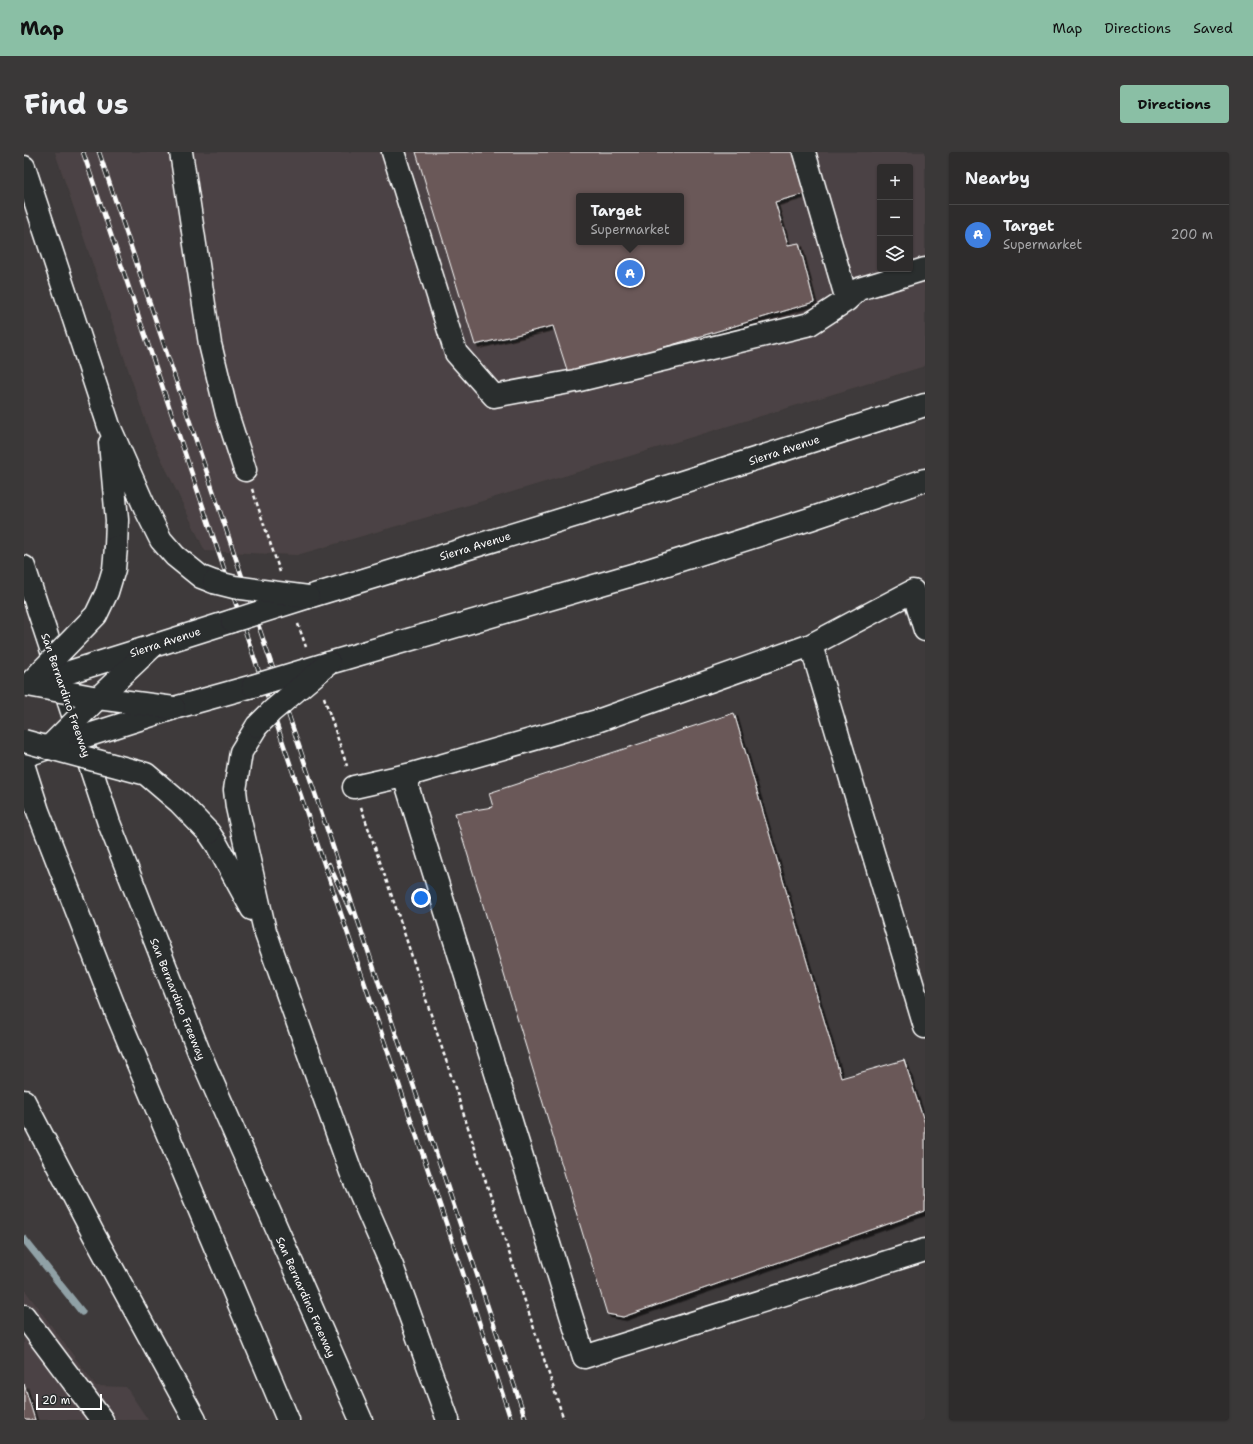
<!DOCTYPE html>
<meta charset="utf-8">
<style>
body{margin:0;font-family:"Shantell Sans",sans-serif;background:#3a3838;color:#f1f3f6}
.controls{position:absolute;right:12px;top:12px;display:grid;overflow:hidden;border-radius:4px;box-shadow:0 1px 3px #0004}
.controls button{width:36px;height:36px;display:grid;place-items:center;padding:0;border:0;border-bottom:1px solid #494848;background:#2e2c2c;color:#f1f3f6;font:20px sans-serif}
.scale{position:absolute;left:12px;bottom:10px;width:66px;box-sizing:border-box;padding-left:4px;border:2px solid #fff;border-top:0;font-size:11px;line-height:14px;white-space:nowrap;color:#fff;-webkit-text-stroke:3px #2a2d2e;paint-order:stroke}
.you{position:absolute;left:397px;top:746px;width:14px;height:14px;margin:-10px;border:3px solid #fff;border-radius:50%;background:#1a73e8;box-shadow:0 0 0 6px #1a73e833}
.badge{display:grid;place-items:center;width:26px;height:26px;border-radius:50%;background:#8abfa5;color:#fff;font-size:13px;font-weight:700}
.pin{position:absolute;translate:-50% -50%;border:2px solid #fff;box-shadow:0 1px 4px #0006}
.popup{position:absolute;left:552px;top:41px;width:108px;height:52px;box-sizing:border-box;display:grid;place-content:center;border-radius:4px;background:#2e2c2c;filter:drop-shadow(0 1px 3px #0005);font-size:13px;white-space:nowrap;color:#a7a7a9}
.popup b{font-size:15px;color:#f1f3f6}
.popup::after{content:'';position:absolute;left:50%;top:100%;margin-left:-8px;border:8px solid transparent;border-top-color:#2e2c2c}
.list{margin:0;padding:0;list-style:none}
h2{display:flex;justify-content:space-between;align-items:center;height:52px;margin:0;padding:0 16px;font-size:17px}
h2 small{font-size:13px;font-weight:400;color:#a7a7a9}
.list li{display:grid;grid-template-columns:26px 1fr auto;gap:12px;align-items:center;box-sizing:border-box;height:60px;padding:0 16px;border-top:1px solid #494848}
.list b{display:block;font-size:15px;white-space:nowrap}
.list p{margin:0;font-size:13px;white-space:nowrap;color:#a7a7a9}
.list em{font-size:13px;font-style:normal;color:#a7a7a9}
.icon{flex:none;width:22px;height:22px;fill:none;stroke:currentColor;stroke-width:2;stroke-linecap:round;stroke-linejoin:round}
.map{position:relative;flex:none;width:901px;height:1268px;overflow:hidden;border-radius:4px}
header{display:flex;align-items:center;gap:24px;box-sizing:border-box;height:56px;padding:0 20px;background:#8abfa5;color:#111}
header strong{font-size:19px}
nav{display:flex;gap:22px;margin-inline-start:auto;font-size:14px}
.intro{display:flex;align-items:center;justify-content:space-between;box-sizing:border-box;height:96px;padding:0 24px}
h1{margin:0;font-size:28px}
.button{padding:10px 18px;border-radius:4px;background:#8abfa5;color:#111;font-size:14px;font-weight:700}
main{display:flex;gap:24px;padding:0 24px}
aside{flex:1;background:#2e2c2c;border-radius:4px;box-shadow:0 1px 3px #0004}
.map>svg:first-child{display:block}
</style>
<header>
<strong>Map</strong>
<nav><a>Map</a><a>Directions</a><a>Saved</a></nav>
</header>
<div class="intro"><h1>Find us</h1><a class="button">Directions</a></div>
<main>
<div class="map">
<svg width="901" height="1268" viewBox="0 0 901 1268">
<defs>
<filter id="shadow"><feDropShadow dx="3.5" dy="3.5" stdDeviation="0" flood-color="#0009"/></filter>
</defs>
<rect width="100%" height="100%" fill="#3e3a3b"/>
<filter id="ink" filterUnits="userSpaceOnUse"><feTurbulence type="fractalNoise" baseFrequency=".025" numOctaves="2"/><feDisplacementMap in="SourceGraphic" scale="8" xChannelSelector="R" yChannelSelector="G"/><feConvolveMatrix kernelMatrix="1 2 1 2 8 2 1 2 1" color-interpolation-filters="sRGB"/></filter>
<g filter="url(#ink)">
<!-- built -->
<path fill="#4c4344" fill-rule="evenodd" d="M 31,0 L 901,0 L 901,214 L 455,350 L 273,403 L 181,399 L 127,285 ZM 856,15 L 886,15 L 886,117 L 856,117 ZM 555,44 L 657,44 L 657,90 L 555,90 Z
M 0,1137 L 72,1234 L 102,1235 L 124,1268 L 0,1268 Z"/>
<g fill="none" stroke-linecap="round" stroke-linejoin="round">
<!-- stream -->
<path stroke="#90a1a6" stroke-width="7" d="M 0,1087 L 58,1160"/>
</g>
<!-- building -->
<path fill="#6b5858" stroke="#fff" fill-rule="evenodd" filter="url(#shadow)" d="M 392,0 L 770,0 L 783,41 L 751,50 L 764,93 L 775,91 L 790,150 L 545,224 L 529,174 L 451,193 ZM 555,44 L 657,44 L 657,90 L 555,90 Z
M 710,561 L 817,926 L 880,908 L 901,972 L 901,1059 L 599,1165 L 583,1162 L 431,661 L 469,655 L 465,641 Z
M 0,1232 L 11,1268 L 0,1268 Z"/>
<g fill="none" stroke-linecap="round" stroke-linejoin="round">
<!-- minor casing -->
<g stroke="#fff" stroke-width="25">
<path id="minor" d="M 157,0 L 186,192 L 203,262 L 221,318
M 369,0 L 432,201 L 470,244 L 551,229 L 786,172 L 823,148 L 835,137 L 901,117
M 780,0 L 823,148
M 787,493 L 901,875
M 380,624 L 560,1205 L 901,1098
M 330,635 L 388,622 L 573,569 L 787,493 L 889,439 L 901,478
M 0,1164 L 78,1268"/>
</g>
<!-- major casing -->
<g stroke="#fff" stroke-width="25">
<path id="major" d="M 284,445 L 592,351 L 901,253
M 129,494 L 208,469
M 305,511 L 615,421 L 786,367 L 901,328
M 150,556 L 229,534
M 0,604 L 24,596"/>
</g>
<!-- highway casing -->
<g stroke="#fff" stroke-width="25">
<path id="highway" d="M 0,15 L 85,274 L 122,358 L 137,388 L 151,404 L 177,425 L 190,430
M 86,291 L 93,368 L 92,395
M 0,415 L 85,671 L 175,900 L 337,1268
M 233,574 L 217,600 L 211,638 L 213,655 L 219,682 L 241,779 L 327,1020 L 368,1114 L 424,1268
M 0,615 L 14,659 L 93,862 L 264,1268
M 185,681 L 193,693 L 228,757
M 0,949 L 70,1083 L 171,1268"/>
</g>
<!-- path -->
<path stroke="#fff" stroke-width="2.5" stroke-dasharray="4 3" stroke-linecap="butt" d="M 228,337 L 256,420
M 274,472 L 282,495
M 300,545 L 323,614
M 337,655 L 374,762 L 540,1268"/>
<!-- minor -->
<use href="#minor" stroke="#2a2d2e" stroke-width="22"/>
<!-- major -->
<use href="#major" stroke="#2a2d2e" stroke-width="22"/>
<!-- highway -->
<use href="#highway" stroke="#2a2d2e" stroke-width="22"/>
<!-- rail casing -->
<g stroke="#fff" stroke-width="4.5">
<path id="rail" d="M 59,0 L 258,588 L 438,1118 L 487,1268
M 75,0 L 502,1268
M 305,712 L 327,761"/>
</g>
<!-- rail -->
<use href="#rail" stroke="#2a2d2e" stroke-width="3" stroke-dasharray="9" stroke-linecap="butt"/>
<!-- major-bridge casing -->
<g stroke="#fff" stroke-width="25" stroke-linecap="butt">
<path id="major-bridge" d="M 208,469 L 284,445
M 4,533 L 129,494
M 229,534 L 305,511
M 24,596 L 150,556"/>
</g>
<!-- highway-bridge casing -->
<g stroke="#fff" stroke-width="25" stroke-linecap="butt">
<path id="highway-bridge" d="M 190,430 L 210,435 L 284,445
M 4,533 L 72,463 L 83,440 L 90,417 L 92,395
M 4,533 L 74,546 L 150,556
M 233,574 L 248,559 L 305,511
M 0,589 L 122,622 L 156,651 L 185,681
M 24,596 L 74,546 L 129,494"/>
</g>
<!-- major-bridge -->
<use href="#major-bridge" stroke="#2a2d2e" stroke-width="22"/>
<!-- highway-bridge -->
<use href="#highway-bridge" stroke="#2a2d2e" stroke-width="22"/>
</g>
</g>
<g text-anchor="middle" stroke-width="3" stroke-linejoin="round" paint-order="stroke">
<!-- street labels -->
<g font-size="11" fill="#fff" stroke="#2a2d2e">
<text transform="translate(760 298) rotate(-18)" y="4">Sierra Avenue</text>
<text transform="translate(451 394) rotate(-17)" y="4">Sierra Avenue</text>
<text transform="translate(141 490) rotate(-18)" y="4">Sierra Avenue</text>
<text transform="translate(42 543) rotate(71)" y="4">San Bernardino Freeway</text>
<text transform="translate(154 847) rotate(68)" y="4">San Bernardino Freeway</text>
<text transform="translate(282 1145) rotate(66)" y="4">San Bernardino Freeway</text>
</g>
</g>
</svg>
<div class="controls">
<button>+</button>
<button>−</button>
<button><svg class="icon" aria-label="layers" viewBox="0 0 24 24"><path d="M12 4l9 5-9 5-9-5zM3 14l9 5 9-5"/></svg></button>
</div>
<div class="scale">20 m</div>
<div class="you"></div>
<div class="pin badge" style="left:606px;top:121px;background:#3f7fe0">A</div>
<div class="popup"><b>Target</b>Supermarket</div>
</div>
<aside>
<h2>Nearby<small></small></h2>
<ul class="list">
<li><span class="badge" style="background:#3f7fe0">A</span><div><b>Target</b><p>Supermarket</p></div><em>200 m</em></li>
</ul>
</aside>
</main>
